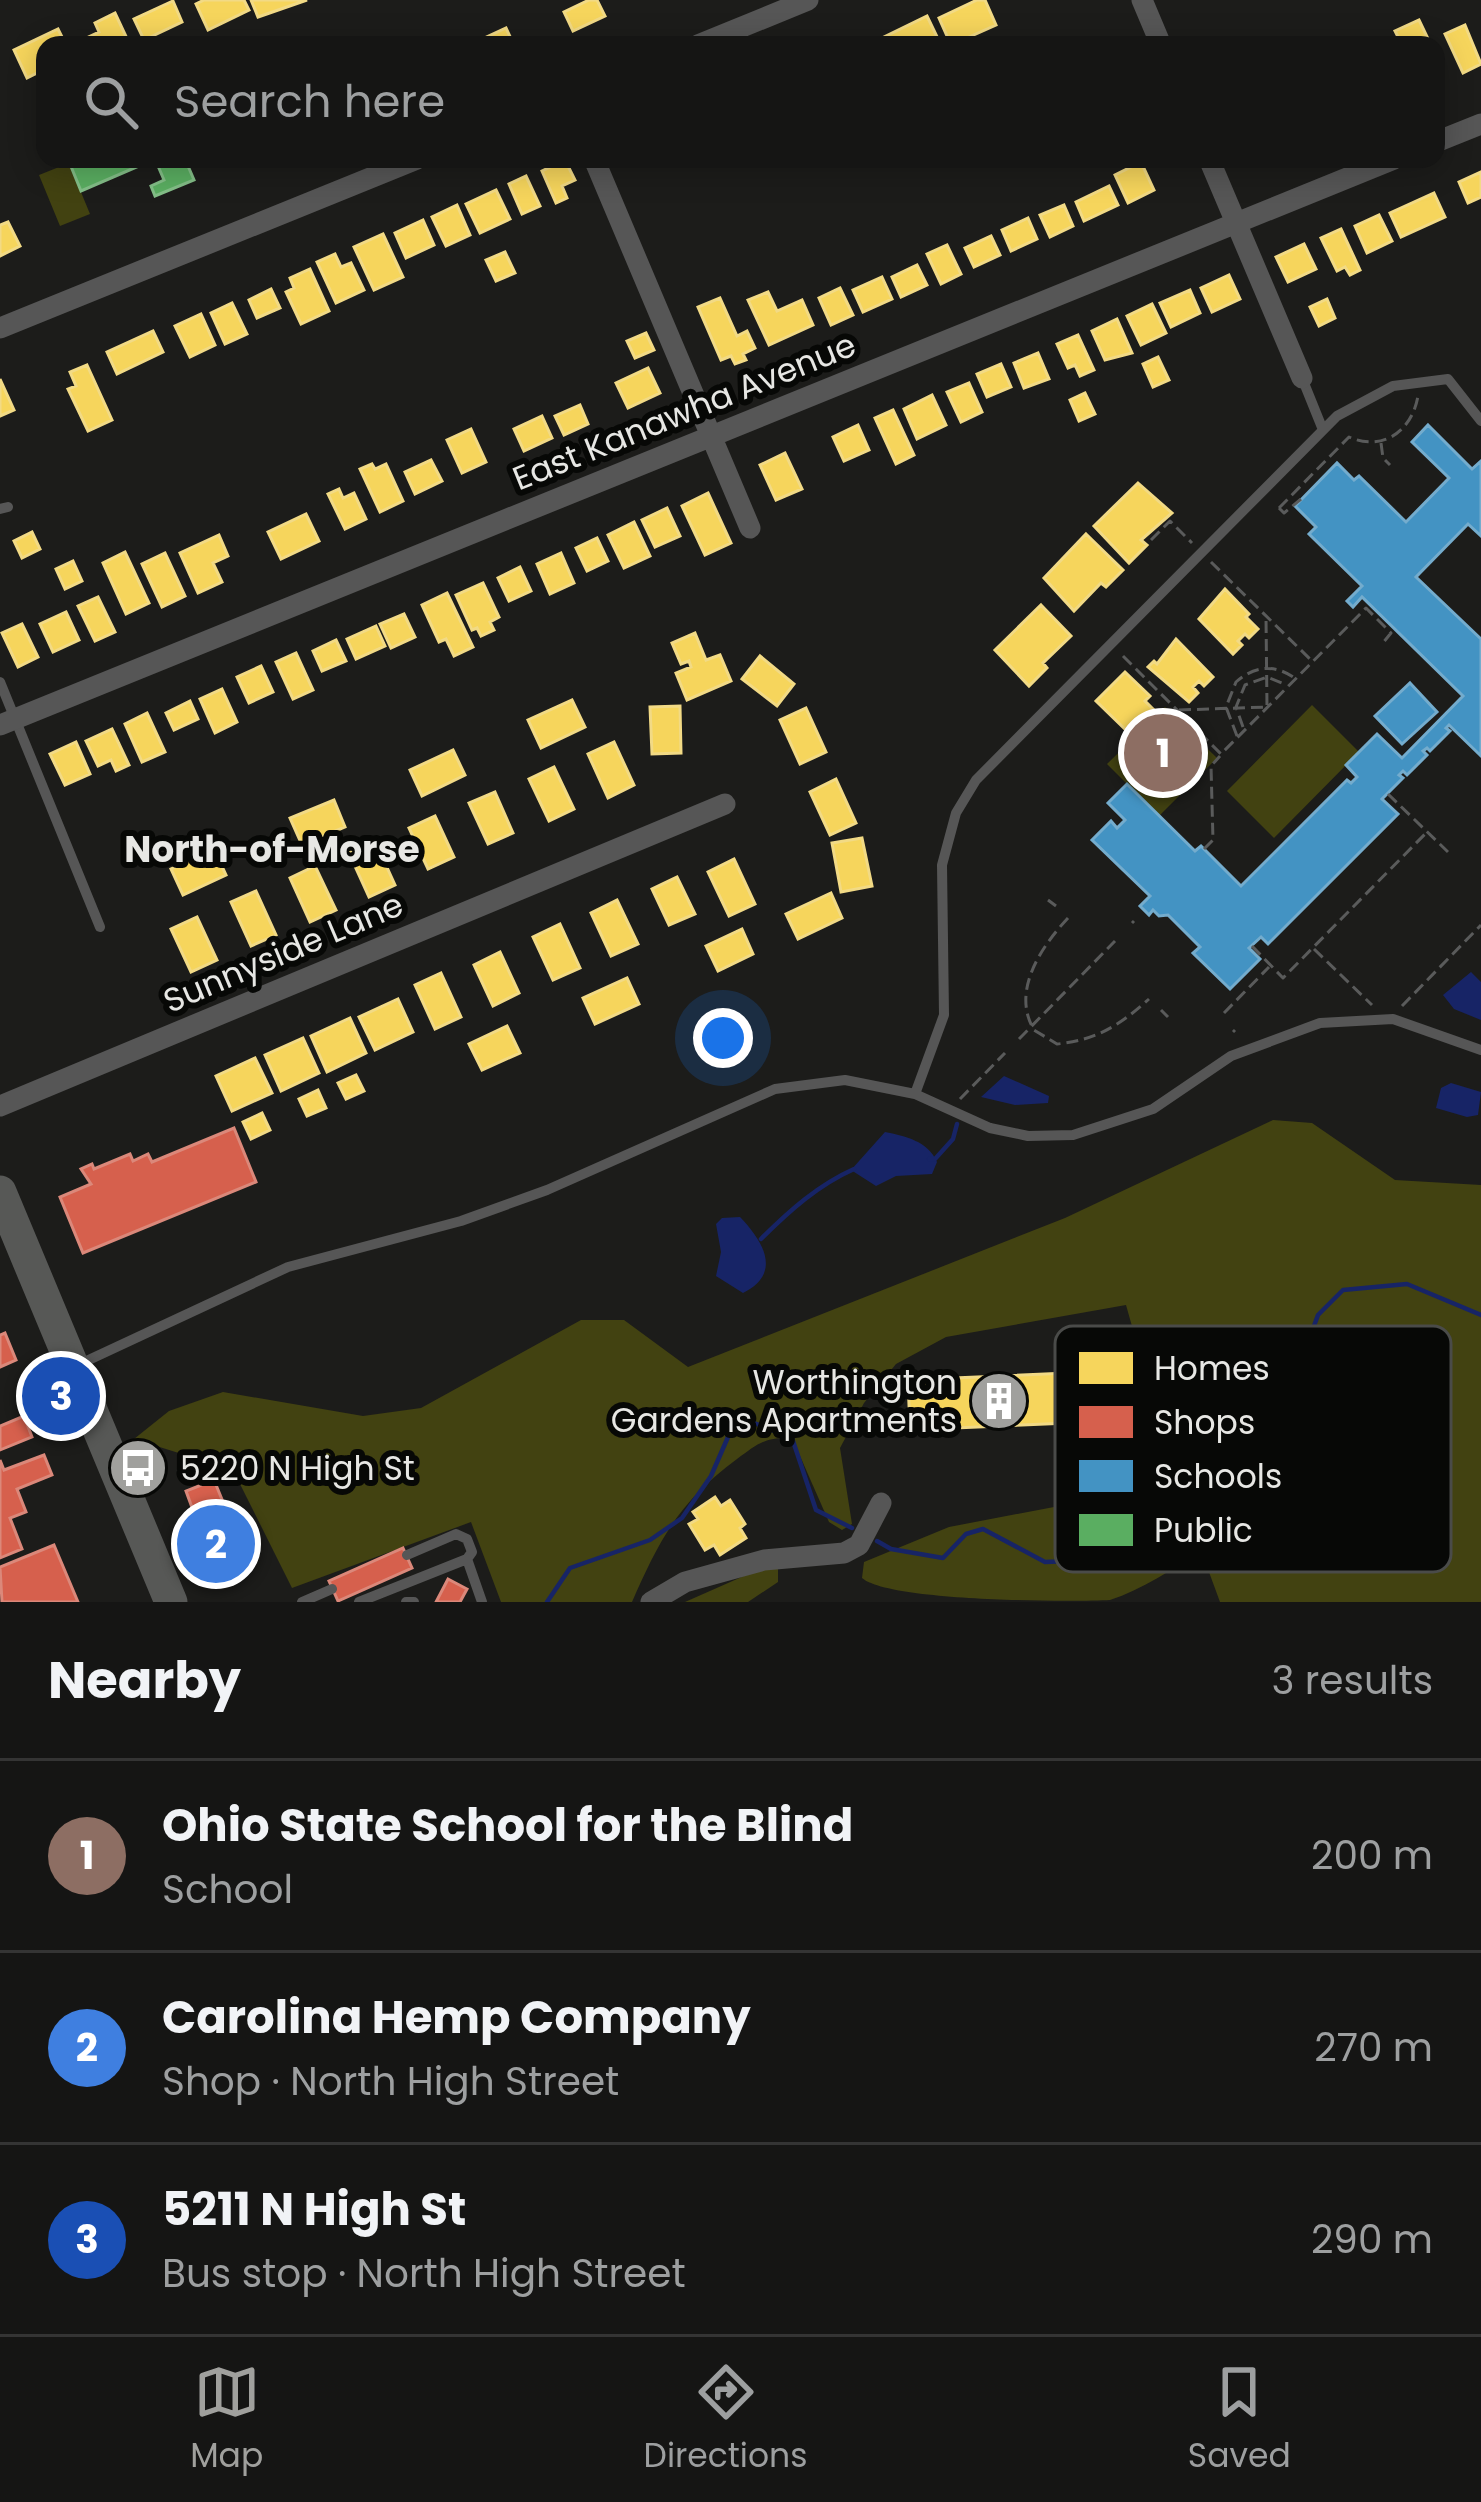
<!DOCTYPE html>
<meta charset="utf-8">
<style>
body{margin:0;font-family:Poppins,sans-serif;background:#1e1e1d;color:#f1f3f6}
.you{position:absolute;left:723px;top:1038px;width:42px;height:42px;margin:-30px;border:9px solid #fff;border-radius:50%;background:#1a73e8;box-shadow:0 0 0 18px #1a73e833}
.badge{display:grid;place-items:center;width:78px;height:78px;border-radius:50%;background:#a0a09d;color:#fff;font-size:39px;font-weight:700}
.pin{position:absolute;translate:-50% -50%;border:6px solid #fff;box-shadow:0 3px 12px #0006}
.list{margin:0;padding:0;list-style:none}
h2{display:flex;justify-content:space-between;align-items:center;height:156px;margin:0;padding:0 48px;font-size:51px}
h2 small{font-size:39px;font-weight:400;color:#9d9fa0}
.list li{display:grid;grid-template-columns:78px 1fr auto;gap:36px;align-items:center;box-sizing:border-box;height:192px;padding:0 48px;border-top:3px solid #343434}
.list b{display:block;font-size:45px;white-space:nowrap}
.list p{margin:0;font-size:39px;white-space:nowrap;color:#9d9fa0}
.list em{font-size:39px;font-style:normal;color:#9d9fa0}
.icon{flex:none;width:66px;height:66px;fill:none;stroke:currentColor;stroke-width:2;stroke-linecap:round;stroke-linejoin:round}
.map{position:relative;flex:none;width:1481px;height:1602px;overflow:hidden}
.search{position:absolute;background:#151514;box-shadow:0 6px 30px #0003;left:36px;right:36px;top:36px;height:132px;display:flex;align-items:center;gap:30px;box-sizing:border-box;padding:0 42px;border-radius:24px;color:#9d9fa0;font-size:45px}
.sheet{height:732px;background:#151514}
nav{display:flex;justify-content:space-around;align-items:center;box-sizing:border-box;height:168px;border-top:3px solid #343434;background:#151514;font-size:33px;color:#9d9fa0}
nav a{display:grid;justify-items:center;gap:6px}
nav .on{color:#a0a09d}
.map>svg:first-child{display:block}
</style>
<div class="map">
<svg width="1481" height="1602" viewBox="0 0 1481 1602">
<rect width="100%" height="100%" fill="#1c1c1a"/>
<!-- green -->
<path fill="#424211" d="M 69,163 L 90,214 L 60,226 L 39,175 Z
M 1312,705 L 1359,752 L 1274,838 L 1227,791 Z
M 1165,707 L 1217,758 L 1159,816 L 1107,764 Z
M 1273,1120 L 1312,1123 L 1395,1180 L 1481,1185 L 1481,1602 L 1220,1602 L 1202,1553 C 1172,1568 1142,1590 1110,1600 C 1073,1602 890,1602 862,1578 L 864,1562 L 949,1527 L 1159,1487 L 1173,1471 L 1126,1305 L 946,1337 L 896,1364 L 864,1403 L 840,1448 L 852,1524 L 842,1530 L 829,1522 L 796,1447 L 788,1438 C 765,1437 756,1445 737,1459 C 680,1501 660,1538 632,1602 L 501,1602 L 471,1522 L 292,1588 L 233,1470 L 134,1439 L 169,1411 L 223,1392 L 363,1416 L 421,1408 L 581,1320 L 624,1320 L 688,1367 L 1065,1218 Z
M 762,1568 L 778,1568 L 778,1582 L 748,1602 L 685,1602 Z"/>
<!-- water -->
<path fill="#172466" d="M 1471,972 L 1481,982 L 1481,1020 L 1454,1009 L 1443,995 Z
M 1004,1076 L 1049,1096 L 1048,1103 L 1015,1105 L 981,1097 Z
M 1451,1083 L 1481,1092 L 1478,1115 L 1467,1117 L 1436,1108 L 1441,1088 Z
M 885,1132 C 905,1136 928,1141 937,1162 L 932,1174 L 896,1176 L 876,1186 L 851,1170 Z
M 740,1217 C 763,1241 783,1273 743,1293 L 716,1276 L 721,1252 L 716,1224 L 722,1218 Z"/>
<!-- homes -->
<path fill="#f6d55c" stroke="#f2da85" stroke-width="3" d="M 204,0 L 244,0 L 249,10 L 208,30 L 196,4 Z
M 251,0 L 307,0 L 258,17 Z
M 589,0 L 597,0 L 605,16 L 573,31 L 564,12 Z
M 977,0 L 985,0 L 996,25 L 951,45 L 939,18 Z
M 173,1 L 182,22 L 144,40 L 134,19 Z
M 115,13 L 130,45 L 84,45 L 82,40 L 99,32 L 95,23 Z
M 927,16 L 941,45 L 885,45 L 882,38 Z
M 1419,20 L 1431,45 L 1402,45 L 1395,31 Z
M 1465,25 L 1481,64 L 1463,73 L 1445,34 Z
M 506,28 L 514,45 L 469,45 Z
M 58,29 L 66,45 L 45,45 L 45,69 L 27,78 L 14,50 Z
M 565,160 L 575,180 L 562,186 L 567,198 L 556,203 L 542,171 Z
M 1141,162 L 1154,190 L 1128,203 L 1115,175 Z
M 1481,172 L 1481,197 L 1468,203 L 1459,182 Z
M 526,176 L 540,206 L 522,214 L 509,184 Z
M 1109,186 L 1118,205 L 1084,221 L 1076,202 Z
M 496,190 L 510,219 L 480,233 L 466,204 Z
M 1434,193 L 1445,217 L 1401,237 L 1390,213 Z
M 457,205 L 470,235 L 446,246 L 432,217 Z
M 1064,205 L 1073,226 L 1050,237 L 1040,215 Z
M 1379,215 L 1392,241 L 1367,253 L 1355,226 Z
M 1028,218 L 1037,239 L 1011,251 L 1002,230 Z
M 423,220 L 434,245 L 406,258 L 395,233 Z
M 8,222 L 20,246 L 0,256 L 0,225 Z
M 1341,229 L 1360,270 L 1350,275 L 1345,267 L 1337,271 L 1321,238 Z
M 383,234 L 403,277 L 374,290 L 354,247 Z
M 991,236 L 1000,255 L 974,267 L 965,248 Z
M 1304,244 L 1316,269 L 1288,282 L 1276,257 Z
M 947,245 L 961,274 L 941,284 L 927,254 Z
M 505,252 L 515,273 L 496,281 L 486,260 Z
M 335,254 L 341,267 L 351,263 L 364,290 L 336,303 L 317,262 Z
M 917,265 L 927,285 L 901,297 L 892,277 Z
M 310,269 L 329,311 L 301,324 L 286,292 L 294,288 L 290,278 Z
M 1229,275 L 1240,299 L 1212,312 L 1201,288 Z
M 882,277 L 892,299 L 863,312 L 853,290 Z
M 840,288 L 853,315 L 831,325 L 819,298 Z
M 271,289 L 280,308 L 257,318 L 249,300 Z
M 1190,290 L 1200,313 L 1171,327 L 1160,303 Z
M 768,292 L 777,311 L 802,300 L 813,325 L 769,345 L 748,300 Z
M 720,298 L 737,336 L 747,331 L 755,348 L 743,354 L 746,360 L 735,364 L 731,356 L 721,360 L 698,307 Z
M 1327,299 L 1335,318 L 1319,326 L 1310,307 Z
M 232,303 L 247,334 L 225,344 L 211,313 Z
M 1152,304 L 1166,333 L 1141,345 L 1127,316 Z
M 201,314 L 215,345 L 190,357 L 175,326 Z
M 1117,319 L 1132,353 L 1105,360 L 1092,331 Z
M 153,331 L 163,352 L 117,374 L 107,352 Z
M 646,333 L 654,350 L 635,358 L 627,341 Z
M 1078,335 L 1094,370 L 1080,376 L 1075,365 L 1068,368 L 1057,344 Z
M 1038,353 L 1049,379 L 1024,388 L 1014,363 Z
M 1158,357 L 1169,380 L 1153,387 L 1143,364 Z
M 1001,364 L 1011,387 L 987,397 L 977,374 Z
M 87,365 L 112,420 L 88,431 L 68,389 L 76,386 L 70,372 Z
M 648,368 L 660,393 L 628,408 L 616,383 Z
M 0,379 L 14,410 L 0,416 Z
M 969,383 L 982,412 L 961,422 L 947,392 Z
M 1085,393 L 1095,414 L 1079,421 L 1070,400 Z
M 932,395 L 946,425 L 917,439 L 904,409 Z
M 580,405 L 588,424 L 564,435 L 555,416 Z
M 893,410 L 914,455 L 896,464 L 875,418 Z
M 542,416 L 552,438 L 524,451 L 514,429 Z
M 858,425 L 869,450 L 844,461 L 833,437 Z
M 471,429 L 486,462 L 462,473 L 447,440 Z
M 785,453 L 802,489 L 776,500 L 760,465 Z
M 431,460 L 442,481 L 415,494 L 405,472 Z
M 372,464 L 375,469 L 386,464 L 403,501 L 380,512 L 360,469 Z
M 1138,483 L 1172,513 L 1141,540 L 1147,545 L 1129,563 L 1094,526 Z
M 339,489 L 343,498 L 354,493 L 366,519 L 345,529 L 328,494 Z
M 708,493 L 731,543 L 705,555 L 682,506 Z
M 667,508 L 680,536 L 655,547 L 642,520 Z
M 306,514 L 319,541 L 281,559 L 268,532 Z
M 634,522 L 650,556 L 624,568 L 608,535 Z
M 32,532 L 40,549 L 22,558 L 14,541 Z
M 1086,534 L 1123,570 L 1106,587 L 1101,583 L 1074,611 L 1044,578 Z
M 219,535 L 228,556 L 213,563 L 222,582 L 198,593 L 180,553 Z
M 597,538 L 608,561 L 587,571 L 576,548 Z
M 125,552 L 149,603 L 126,614 L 103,563 Z
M 165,553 L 185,596 L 162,607 L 142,564 Z
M 561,553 L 574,583 L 550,594 L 537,564 Z
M 73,561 L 82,581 L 65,589 L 56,569 Z
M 520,567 L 531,591 L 509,601 L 498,578 Z
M 483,583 L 499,617 L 490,622 L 494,630 L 481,636 L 477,628 L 472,630 L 456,595 Z
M 1225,589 L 1249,614 L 1246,617 L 1258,629 L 1249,638 L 1245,634 L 1238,641 L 1242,645 L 1233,654 L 1199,619 Z
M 447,593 L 473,647 L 454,656 L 446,639 L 439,642 L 422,605 Z
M 98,597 L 115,632 L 95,641 L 78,606 Z
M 1041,605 L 1071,636 L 1043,663 L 1047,668 L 1029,686 L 995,650 Z
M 66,612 L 79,640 L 53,652 L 40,624 Z
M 404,614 L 415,637 L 391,648 L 380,624 Z
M 22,624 L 38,657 L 18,667 L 2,633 Z
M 376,626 L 385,646 L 356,659 L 347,639 Z
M 695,633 L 706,660 L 720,655 L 731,681 L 687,700 L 676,673 L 691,667 L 689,661 L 681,664 L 672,643 Z
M 1176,639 L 1213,677 L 1204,686 L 1199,681 L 1193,687 L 1198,693 L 1189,702 L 1148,667 L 1154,661 L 1157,664 Z
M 336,640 L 346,661 L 322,671 L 313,651 Z
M 296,653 L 313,690 L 293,699 L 276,662 Z
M 760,656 L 794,684 L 777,706 L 742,679 Z
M 261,666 L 273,692 L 249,703 L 237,677 Z
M 1125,672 L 1150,696 L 1145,701 L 1158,714 L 1149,723 L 1143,717 L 1137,724 L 1143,729 L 1134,738 L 1096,701 Z
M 222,689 L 237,722 L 215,733 L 200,699 Z
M 572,700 L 585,727 L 541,748 L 528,720 Z
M 190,701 L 198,719 L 174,730 L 166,713 Z
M 680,706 L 681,753 L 652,754 L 650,707 Z
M 806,708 L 826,752 L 800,764 L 780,720 Z
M 147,713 L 165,752 L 142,762 L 125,724 Z
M 112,729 L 129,765 L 116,771 L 111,760 L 98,766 L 86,741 Z
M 76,742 L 90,774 L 65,785 L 50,754 Z
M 614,742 L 634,785 L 608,798 L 588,754 Z
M 453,750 L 465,775 L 422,796 L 410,770 Z
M 554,767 L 574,809 L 549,821 L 529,779 Z
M 836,779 L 856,823 L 830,835 L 810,792 Z
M 495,792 L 513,833 L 488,844 L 469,803 Z
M 334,800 L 345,827 L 302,845 L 290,818 Z
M 435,816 L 454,857 L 428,869 L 409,828 Z
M 862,838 L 872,886 L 841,892 L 832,843 Z
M 375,841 L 395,885 L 369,897 L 349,853 Z
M 214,849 L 226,875 L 183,895 L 171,869 Z
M 734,859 L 755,904 L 729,916 L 708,872 Z
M 315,866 L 336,910 L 310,922 L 290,878 Z
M 677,877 L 695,914 L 669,925 L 652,889 Z
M 256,891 L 276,935 L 251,946 L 231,902 Z
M 831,893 L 842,918 L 798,939 L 786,914 Z
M 617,900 L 638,944 L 611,956 L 591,913 Z
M 197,917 L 217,960 L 191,972 L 171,929 Z
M 560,924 L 580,968 L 553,980 L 533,937 Z
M 742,929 L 753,954 L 718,971 L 706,946 Z
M 500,952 L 519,993 L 493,1006 L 474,965 Z
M 441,973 L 461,1017 L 435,1029 L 415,985 Z
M 627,978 L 639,1004 L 595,1024 L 583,998 Z
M 398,999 L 413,1032 L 375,1050 L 359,1017 Z
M 350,1018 L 366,1053 L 327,1072 L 311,1036 Z
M 507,1026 L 520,1053 L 482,1070 L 469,1044 Z
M 303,1038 L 319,1073 L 281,1091 L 265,1055 Z
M 255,1058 L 272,1093 L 232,1111 L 216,1076 Z
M 356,1075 L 364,1091 L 346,1099 L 338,1083 Z
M 318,1090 L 326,1108 L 307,1116 L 299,1099 Z
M 262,1113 L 270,1130 L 251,1139 L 243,1122 Z
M 1089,1372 L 1091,1422 L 910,1430 L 908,1380 Z
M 715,1497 L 721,1506 L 730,1500 L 745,1524 L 740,1528 L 746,1538 L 720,1555 L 714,1545 L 705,1550 L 689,1524 L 698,1519 L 693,1512 Z"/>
<!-- shops -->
<path fill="#d6604d" stroke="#db887a" stroke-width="3" d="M 234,1128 L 256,1182 L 83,1253 L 60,1197 L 91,1184 L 81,1169 L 92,1164 L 94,1169 L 130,1154 L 133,1161 L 148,1154 L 152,1162 Z
M 5,1333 L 16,1360 L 0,1367 L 0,1335 Z
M 24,1416 L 32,1437 L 0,1450 L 0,1426 Z
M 44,1455 L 52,1475 L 17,1489 L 26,1512 L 10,1518 L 22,1549 L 0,1558 L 0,1460 L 4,1470 Z
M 214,1480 L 223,1502 L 194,1513 L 186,1491 Z
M 239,1512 L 250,1540 L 214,1554 L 203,1527 Z
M 54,1545 L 78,1602 L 2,1602 L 0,1567 Z
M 403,1548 L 412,1568 L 338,1601 L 329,1581 Z
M 448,1579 L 467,1589 L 460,1602 L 436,1602 Z"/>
<!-- schools -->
<path fill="#4393c3" stroke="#74accd" stroke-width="3" d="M 1428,425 L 1472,469 L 1481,461 L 1481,536 L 1468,524 L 1416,577 L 1481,639 L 1481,756 L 1449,725 L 1446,728 L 1450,731 L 1430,751 L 1427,748 L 1423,751 L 1427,755 L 1407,775 L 1403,771 L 1399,775 L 1403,778 L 1382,799 L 1398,814 L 1268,944 L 1261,937 L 1249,948 L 1260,959 L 1230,989 L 1193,953 L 1200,947 L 1168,915 L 1159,916 L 1153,910 L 1149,915 L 1140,906 L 1150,896 L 1092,840 L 1111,821 L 1117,828 L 1125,820 L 1108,803 L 1127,784 L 1195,851 L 1201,846 L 1241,886 L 1347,780 L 1351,783 L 1357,777 L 1346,765 L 1377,734 L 1402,758 L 1463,696 L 1362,597 L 1353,607 L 1347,601 L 1362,586 L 1309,534 L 1316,527 L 1295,506 L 1337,463 L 1354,480 L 1359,476 L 1406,522 L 1449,478 L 1412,442 Z
M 1410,683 L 1437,712 L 1402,744 L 1375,716 Z"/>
<!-- public -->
<path fill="#5aae61" stroke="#84bf88" stroke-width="3" d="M 68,159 L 185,159 L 194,180 L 155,196 L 151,186 L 164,180 L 155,159 L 81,191 Z"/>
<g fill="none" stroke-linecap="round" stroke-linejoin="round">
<!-- stream -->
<path stroke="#172466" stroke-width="4.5" d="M 929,1159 L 935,1159 L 953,1139 L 957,1124
M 761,1239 C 789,1211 818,1185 854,1169
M 877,1541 L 891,1549 L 943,1558 L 966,1534 L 983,1529 L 1045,1562 L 1070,1561 L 1096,1522 L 1126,1500 L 1145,1479 L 1172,1428 L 1199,1415 L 1227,1444 L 1250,1452 L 1280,1430 L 1305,1391 L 1307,1345 L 1318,1315 L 1343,1290 L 1407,1284 L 1481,1315
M 547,1602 L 570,1568 L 650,1540 L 682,1518 L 711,1476 L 728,1437 L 749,1421 L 792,1438 L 816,1510 L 852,1528"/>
<!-- path -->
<path stroke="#5a5b5b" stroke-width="3" stroke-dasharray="12 6" stroke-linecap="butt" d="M 1381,443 L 1383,458 L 1390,465
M 1279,508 L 1349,437 C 1383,452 1412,431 1418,396
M 1279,508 L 1284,513 L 1301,499
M 1151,540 L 1170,521 L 1192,543
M 1211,562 L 1311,660
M 1123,656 L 1221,754 L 1366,608 L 1391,633 L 1382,644
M 1179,710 L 1267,707 L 1266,617
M 1243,727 L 1236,707 L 1245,685 L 1267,677 L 1287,685
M 1237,736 L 1226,707 L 1236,682 C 1254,666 1274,664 1293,677
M 1388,794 L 1448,852
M 1204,849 L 1213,840 L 1211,766 L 1220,756
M 1048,900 L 1056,906
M 1068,918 C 1041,947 1011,991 1034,1030 L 1057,1044 C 1097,1040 1120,1025 1149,999
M 1132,923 L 1134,921
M 1252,946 L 1283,978 L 1427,832
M 1314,949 L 1372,1005
M 1402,1006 L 1481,925
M 1161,1010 L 1168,1017
M 1224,1013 L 1269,967
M 1233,1032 L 1235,1030
M 1019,1039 L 1115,941
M 960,1099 L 1005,1053"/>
<!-- service -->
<path stroke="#565656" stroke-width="10" d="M 1302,378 L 1323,430
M 0,509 L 8,507
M 0,682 L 100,927
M 915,1094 L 990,1128 L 1028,1136 L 1073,1135 L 1153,1109 L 1231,1056 L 1320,1023 L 1393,1019 L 1481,1050
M 80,1364 L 288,1267 L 461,1221 L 547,1190 L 775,1089 L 845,1080 L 915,1094 L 944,1015 L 942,865 L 956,813 L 976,780 L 1337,416 L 1393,386 L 1448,379 L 1481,421
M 467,1559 L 482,1602
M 302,1602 L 332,1589
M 359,1602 L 467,1559 L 472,1552 L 467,1539 L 456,1534 L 407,1555
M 406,1602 L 414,1602"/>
<!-- minor -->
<path stroke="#565656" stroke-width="21" d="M 1142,0 L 1161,45
M 698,45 L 808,0
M 1436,142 L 1481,124
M 594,159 L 750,528
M 1209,159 L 1302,378
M 0,328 L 417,159
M 0,725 L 1394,159
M 0,1106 L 725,804
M 651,1602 L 685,1582 L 764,1560 L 844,1553 L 859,1545 L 881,1503"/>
<!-- primary -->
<path stroke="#575856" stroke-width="33" d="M 0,1192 L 171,1602"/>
</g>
<!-- icons -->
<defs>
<g id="building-disc" transform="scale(3)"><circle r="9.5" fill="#a0a09d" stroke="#070806"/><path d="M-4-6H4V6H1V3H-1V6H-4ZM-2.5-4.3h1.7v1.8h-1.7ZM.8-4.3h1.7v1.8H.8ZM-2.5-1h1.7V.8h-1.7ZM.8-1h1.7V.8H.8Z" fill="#fff"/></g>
<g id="bus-disc" transform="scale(3)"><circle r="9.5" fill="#a0a09d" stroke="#070806"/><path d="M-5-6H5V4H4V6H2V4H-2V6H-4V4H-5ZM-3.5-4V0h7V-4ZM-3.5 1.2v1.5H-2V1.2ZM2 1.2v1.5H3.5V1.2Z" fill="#fff"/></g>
</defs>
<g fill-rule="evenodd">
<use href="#building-disc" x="999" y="1401"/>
<use href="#bus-disc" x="138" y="1468"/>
</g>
<g text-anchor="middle" stroke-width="12" stroke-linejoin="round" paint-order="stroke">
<!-- street labels -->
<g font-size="33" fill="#e7e7e4" stroke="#070806">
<text transform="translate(684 411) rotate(-22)" y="12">East Kanawha Avenue</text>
<text transform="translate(283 952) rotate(-23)" y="12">Sunnyside Lane</text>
</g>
<!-- poi labels -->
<g font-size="33" fill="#e7e7e4" stroke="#070806" text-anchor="end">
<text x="957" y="1394">Worthington<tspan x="957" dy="38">Gardens Apartments</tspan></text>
<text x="180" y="1480" text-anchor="start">5220 N High St</text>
</g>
<!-- neighbourhood labels -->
<g font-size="36" font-weight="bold" fill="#e7e7e4" stroke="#070806">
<text x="272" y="862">North-of-Morse</text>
</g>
</g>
<!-- legend -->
<rect x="1055" y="1326" width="396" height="246" rx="18" fill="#070806" stroke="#4a4b49" stroke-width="3"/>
<rect x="1079" y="1352" width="54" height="32" fill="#f6d55c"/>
<rect x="1079" y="1406" width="54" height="32" fill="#d6604d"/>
<rect x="1079" y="1460" width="54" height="32" fill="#4393c3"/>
<rect x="1079" y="1514" width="54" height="32" fill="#5aae61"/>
<g font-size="33" fill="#e7e7e4">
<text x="1154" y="1380">Homes</text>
<text x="1154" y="1434">Shops</text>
<text x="1154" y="1488">Schools</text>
<text x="1154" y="1542">Public</text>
</g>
</svg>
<div class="you"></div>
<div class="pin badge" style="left:1163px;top:753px;background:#8d6e63">1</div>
<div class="pin badge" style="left:216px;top:1544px;background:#3f7fe0">2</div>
<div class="pin badge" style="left:61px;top:1396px;background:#1a4fb4">3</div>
<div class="search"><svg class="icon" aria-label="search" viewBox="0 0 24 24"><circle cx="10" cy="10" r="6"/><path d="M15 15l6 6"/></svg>Search here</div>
</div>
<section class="sheet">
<h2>Nearby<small>3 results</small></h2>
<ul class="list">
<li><span class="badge" style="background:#8d6e63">1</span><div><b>Ohio State School for the Blind</b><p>School</p></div><em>200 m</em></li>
<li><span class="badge" style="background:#3f7fe0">2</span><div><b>Carolina Hemp Company</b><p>Shop · North High Street</p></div><em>270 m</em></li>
<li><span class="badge" style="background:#1a4fb4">3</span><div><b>5211 N High St</b><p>Bus stop · North High Street</p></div><em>290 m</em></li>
</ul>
</section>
<nav>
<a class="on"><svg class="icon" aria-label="map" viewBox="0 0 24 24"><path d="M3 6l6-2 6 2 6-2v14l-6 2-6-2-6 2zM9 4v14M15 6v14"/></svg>Map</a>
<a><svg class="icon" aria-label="directions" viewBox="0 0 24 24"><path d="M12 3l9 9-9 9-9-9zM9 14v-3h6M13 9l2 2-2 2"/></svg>Directions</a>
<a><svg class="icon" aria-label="saved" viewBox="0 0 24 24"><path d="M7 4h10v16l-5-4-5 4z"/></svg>Saved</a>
</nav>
